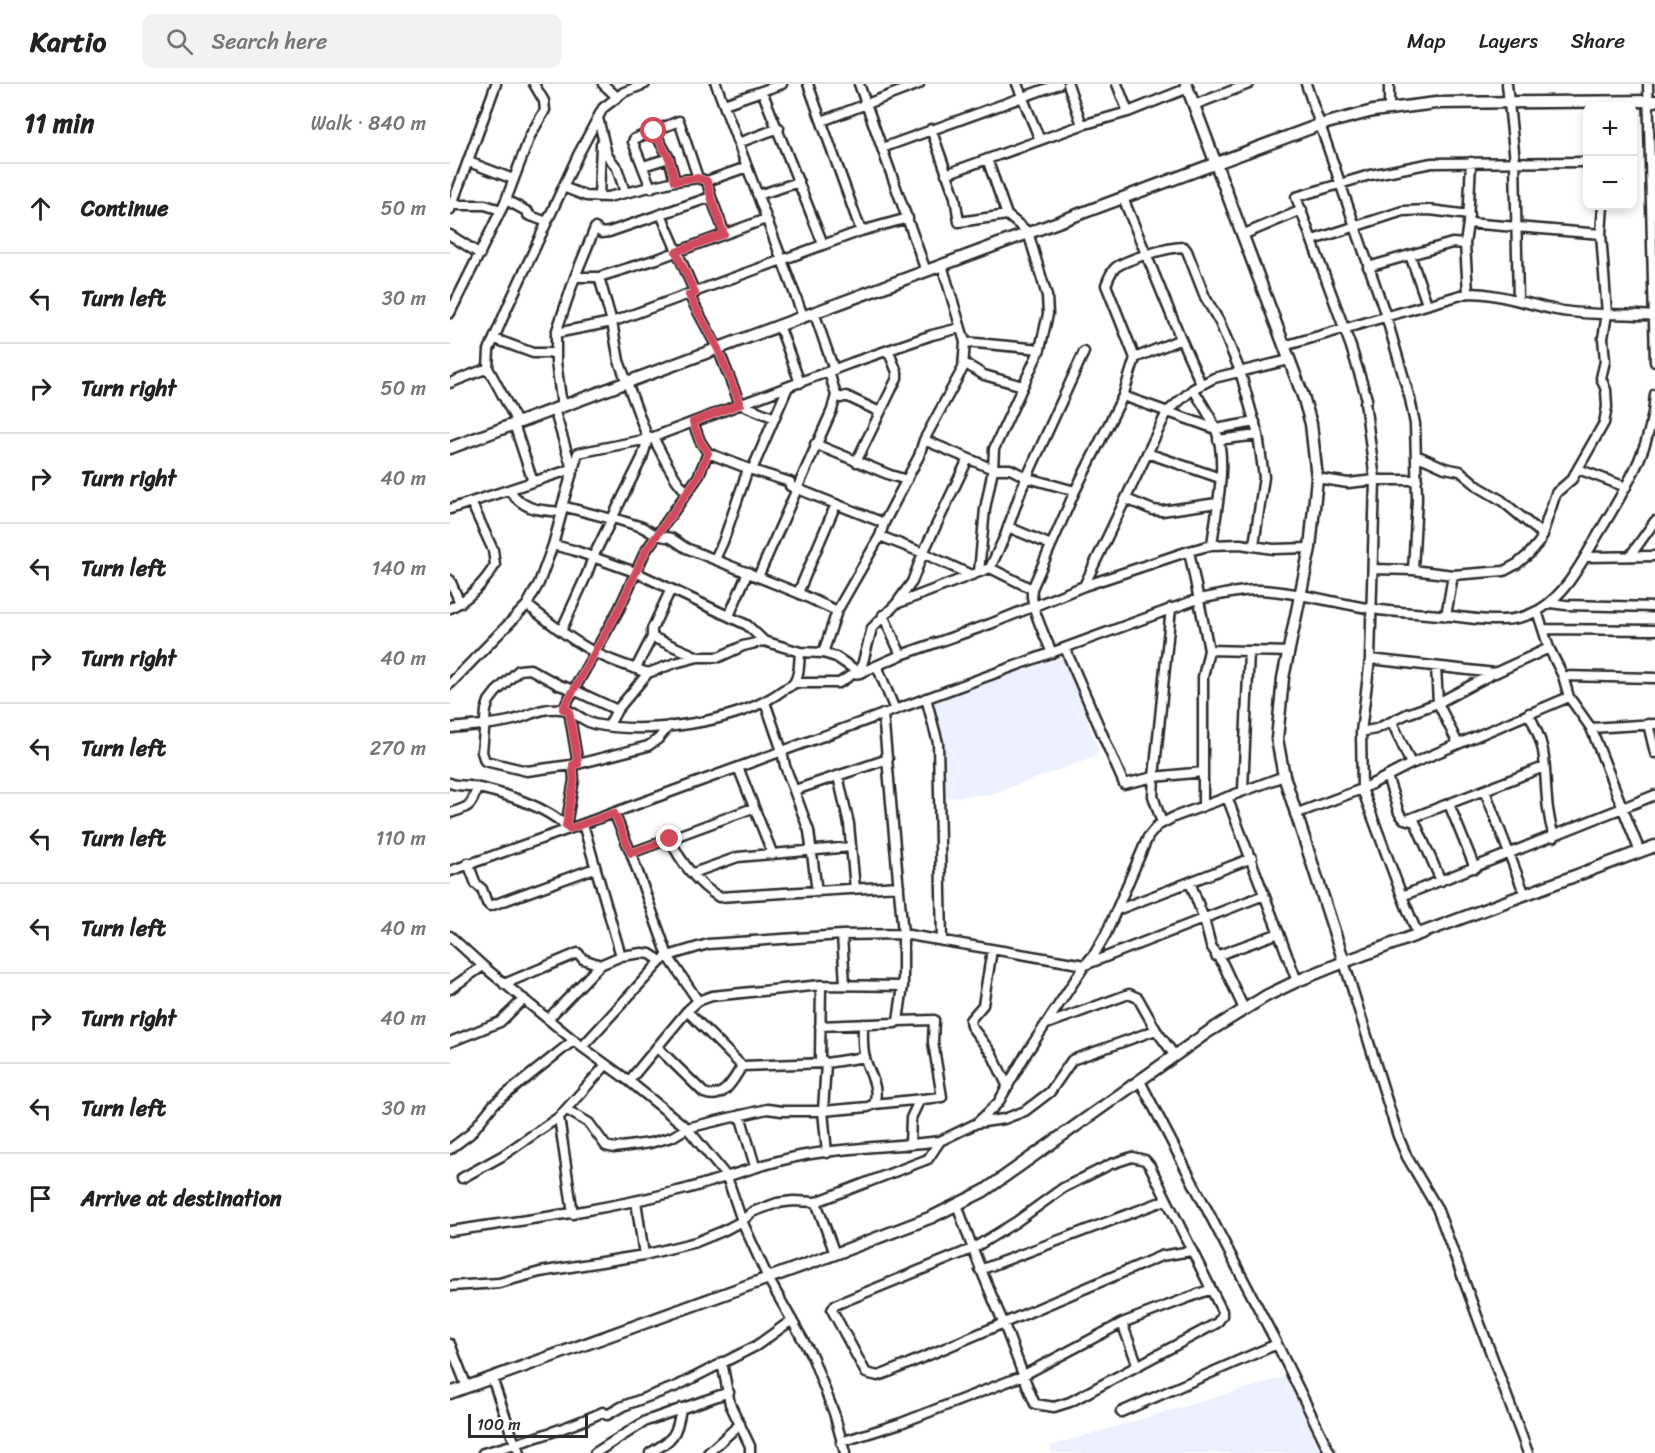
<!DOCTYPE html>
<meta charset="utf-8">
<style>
body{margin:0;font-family:Sriracha,sans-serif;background:#f2f2f2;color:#222}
.controls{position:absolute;right:18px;top:18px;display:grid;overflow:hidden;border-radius:12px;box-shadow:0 3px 9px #0003}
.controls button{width:54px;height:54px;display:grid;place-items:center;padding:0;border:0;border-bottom:2px solid #e0e0e0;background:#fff;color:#222;font:30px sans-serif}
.scale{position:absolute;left:18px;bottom:15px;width:120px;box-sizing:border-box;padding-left:6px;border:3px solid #2b2b2b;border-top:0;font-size:16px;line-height:21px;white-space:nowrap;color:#2b2b2b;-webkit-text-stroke:4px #fff;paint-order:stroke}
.stop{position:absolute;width:18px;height:18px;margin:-14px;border:4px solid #d1495b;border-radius:50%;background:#fff}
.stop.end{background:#d1495b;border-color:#fff;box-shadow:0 2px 6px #0008}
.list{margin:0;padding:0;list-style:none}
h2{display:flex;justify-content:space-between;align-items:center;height:78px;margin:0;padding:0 24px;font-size:26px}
h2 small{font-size:20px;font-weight:400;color:#767676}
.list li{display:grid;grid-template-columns:39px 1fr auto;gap:18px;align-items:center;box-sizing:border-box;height:90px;padding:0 24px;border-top:2px solid #e0e0e0}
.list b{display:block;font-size:22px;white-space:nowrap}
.list em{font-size:20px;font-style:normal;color:#767676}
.icon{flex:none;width:33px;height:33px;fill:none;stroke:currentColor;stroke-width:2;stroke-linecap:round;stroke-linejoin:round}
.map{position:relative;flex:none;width:1205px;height:1369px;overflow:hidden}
header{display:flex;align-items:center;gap:36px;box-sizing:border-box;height:84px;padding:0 30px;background:#fff;border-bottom:2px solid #e0e0e0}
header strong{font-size:28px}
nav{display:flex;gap:33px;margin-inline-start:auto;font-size:21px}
.search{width:420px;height:54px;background:#f2f2f2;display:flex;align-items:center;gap:15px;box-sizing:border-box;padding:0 21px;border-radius:12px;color:#767676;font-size:22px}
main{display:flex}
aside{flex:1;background:#fff}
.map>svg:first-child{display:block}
</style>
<header>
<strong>Kartio</strong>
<div class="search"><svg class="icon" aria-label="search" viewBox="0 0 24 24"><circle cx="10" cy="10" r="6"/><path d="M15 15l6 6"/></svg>Search here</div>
<nav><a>Map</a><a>Layers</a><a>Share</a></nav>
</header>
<main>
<aside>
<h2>11 min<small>Walk · 840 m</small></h2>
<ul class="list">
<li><svg class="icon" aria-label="ahead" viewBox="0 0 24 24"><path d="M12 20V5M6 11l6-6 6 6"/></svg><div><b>Continue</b></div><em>50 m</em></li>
<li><svg class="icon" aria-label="left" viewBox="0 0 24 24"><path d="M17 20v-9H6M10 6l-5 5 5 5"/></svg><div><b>Turn left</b></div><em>30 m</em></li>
<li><svg class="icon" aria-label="right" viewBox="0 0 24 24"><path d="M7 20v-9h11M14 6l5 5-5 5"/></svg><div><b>Turn right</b></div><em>50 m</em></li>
<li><svg class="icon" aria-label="right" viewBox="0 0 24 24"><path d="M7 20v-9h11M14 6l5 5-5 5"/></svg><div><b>Turn right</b></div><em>40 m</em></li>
<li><svg class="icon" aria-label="left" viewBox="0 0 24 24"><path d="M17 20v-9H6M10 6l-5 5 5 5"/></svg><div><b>Turn left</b></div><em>140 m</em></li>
<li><svg class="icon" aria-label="right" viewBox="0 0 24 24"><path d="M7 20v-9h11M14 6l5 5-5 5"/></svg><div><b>Turn right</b></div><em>40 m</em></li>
<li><svg class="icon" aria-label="left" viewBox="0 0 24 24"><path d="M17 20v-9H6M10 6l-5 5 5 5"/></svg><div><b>Turn left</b></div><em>270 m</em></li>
<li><svg class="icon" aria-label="left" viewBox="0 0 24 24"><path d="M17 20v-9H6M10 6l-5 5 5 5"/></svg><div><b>Turn left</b></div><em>110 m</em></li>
<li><svg class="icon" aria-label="left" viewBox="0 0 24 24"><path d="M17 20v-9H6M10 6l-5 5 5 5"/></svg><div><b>Turn left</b></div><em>40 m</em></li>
<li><svg class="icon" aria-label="right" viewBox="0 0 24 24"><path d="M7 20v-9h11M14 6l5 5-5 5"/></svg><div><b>Turn right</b></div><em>40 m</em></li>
<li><svg class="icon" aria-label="left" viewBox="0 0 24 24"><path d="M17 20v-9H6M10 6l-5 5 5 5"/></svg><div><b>Turn left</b></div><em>30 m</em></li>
<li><svg class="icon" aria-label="arrive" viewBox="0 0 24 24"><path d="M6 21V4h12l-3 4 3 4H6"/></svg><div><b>Arrive at destination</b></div></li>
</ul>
</aside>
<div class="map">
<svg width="1205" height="1369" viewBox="0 0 1205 1369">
<rect width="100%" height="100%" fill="#fff"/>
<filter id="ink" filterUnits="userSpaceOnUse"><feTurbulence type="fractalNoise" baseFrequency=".0167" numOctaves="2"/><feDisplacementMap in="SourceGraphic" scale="12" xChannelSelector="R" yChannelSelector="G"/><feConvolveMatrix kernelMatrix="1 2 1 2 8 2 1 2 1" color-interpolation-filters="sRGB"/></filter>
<g filter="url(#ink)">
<!-- built -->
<path fill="#ecf0ff" d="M 609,574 L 617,578 L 648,666 L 645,673 L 541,710 L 493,714 L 492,659 L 481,628 L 485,618 Z
M 835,1293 L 873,1369 L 603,1369 L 600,1362 Z"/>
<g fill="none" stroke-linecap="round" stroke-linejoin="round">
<!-- minor casing -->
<g stroke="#2b2b2b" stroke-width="13">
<path id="minor" d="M 153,0 L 167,13
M 266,0 L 353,232
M 358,0 L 411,147
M 409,0 L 476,187
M 567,0 L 590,56
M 618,0 L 632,41
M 667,0 L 678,28
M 856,0 L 936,232 L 960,315 L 965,340 L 967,415 L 963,486
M 939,0 L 939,24
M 1057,0 L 1065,77 L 1068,216
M 1198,0 L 1205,278
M 312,7 L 373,160
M 274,20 L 332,0
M 744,21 L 799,0
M 148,34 L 157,71 L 167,84 L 175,108
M 372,37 L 469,0
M 481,45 L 505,113 L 509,138 L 557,131 L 578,148 L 597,212 L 598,230 L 590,265 L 544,365 L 543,385 L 535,425 L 529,488
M 204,47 L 219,74 L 225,97
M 288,59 L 329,44
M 432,64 L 609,0
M 537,75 L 557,131
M 19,78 L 63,95
M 1138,78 L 982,79 L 920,91 L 846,113 L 901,263 L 917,315 L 915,318 L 925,396 L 920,575 L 911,648 L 912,705 L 952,812 L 1205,711
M 193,82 L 219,74
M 496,90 L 632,41 L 678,28 L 738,4
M 257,97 L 261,113 L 275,150
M 113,103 L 136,112 L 158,113 L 225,97 L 248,94 L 257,97 L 297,83
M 201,104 L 183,58 L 184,55 L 229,37 L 248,94
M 308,111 L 349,98
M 149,113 L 151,60
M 673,114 L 731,255 L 685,274
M 56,116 L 78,128 L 78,131 L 97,138
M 2,121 L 35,121 L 51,126
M 0,126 L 46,0
M 211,130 L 245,209
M 1018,139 L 1151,150
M 0,151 L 30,170
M 792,151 L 852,126
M 863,156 L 953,127 L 980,126 L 1019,131
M 960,171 L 977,220
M 918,183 L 1002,159 L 1015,160
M 125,193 L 149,193 L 207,175 L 316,135
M 1018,209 L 1015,160 L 1018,139 L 1021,78
M 239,211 L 268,265 L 290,320 L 325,334
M 364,228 L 384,286
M 0,229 L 56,116 L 80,52 L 95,26 L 94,17 L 84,0
M 329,241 L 350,299
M 106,249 L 162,238 L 411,147 L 458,134
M 45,255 L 83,269 L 106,269
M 731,255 L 751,300
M 515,258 L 590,265
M 834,262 L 1018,209 C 1049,209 1077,220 1106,226 C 1138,232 1172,229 1205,232
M 514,279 L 534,291 L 573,302
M 38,284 L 67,338
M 0,299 L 38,284 L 39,266 L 58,222 L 128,71 L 153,24 L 174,8 L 195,0
M 743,305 C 751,318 761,332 766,346 C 778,378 766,427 762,461
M 386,311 L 391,314 L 396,312 L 430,328
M 673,312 L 766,345 L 805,338
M 112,322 L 106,278 L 106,249 L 125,193 L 145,144 L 152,149 L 159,148 L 261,113
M 64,340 L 83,398
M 203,353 C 211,368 225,399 237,408
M 474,356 L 543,385 L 560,385 L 578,394 L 625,407
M 768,356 L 808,351
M 365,360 L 440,391 L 457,396
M 258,369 L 302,386 L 340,398 L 340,402 L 434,439
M 697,369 L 770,394
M 966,371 L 995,384 L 1010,387 L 1029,403 L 1051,416 L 1093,451
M 406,378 L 447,294 L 447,288 L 438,266
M 1128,385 L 1176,403
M 302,386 L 338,303
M 867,394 L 898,399 L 925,396 L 967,396
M 59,406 C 75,427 88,426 112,428
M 676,415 L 703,426 L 712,427 L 767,419
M 112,422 L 162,435
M 0,425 L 122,385 L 104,325
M 163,434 L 192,443 L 206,451 L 221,454 L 236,464 L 348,509 L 387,527
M 558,443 L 601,461
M 430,452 L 473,469 L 518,375
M 103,461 L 123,466 L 185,488 L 297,541 L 314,557
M 739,467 L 759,566 L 753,593 L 753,721
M 1180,472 L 1205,437
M 1135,473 L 1205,472
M 265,475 L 273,458 L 298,385
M 540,484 L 555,452 L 572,404 L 634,268
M 923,485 L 963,486 L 1003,491 L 1054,487 L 1067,480 L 1079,470 L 1090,457 L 1106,409 L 1122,395 L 1154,339 L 1157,323 L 1156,306 L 1151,294 L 1155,277 L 1153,254 L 1157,230 L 1151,150 L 1153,122
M 521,491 L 473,469 L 462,498 L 446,520 L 540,484 L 582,505
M 308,493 L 382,326 L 386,311 L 379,288
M 0,496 L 10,519
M 634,502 L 717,328 L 743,305 L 764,294 L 839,276
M 348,509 L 386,420
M 1100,519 L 1116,521 L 1205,523
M 77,521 C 99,538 121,556 146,569 C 163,578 181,583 198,589
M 0,524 C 18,516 35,498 45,481 L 43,466 L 21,418
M 1087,527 L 1099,564 L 1113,592 L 1119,613 L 1141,644 L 1190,768
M 433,531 L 451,571
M 279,532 L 298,488
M 996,532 L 1003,491
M 1093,545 L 1205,546
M 111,547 L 137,490 L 143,473 L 192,374 L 198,355 L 401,279 L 482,251 L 510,244
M 202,553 L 248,573
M 615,564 L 674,700 L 704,693 L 753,688
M 759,566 L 839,568
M 373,569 L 387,527 L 430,452 L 434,439 L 469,372 L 474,356 L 513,284 L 515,258 L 492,181
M 602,569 C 595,552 580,523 582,505 L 625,407 L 673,312 L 685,274 L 656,201 C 658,196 660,189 665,184 C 676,175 719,163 734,163 L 737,167 L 755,213 L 770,239 L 790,287 L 808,351 L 814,393 L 804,461
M 920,575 L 1045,589 L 1099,564
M 427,582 L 445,626
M 986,583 L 988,619 L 1008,660
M 186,584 L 202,553 L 202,545 L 221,505
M 1113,592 L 1205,594
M 344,599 L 389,599 L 403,590 L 410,589 L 422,544 L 446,520
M 0,600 L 77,521 L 89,499 L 103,461 L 112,428 L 112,422 L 128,369 L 198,355 L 169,277 L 162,238 L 149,193
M 476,614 L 488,659 L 492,857
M 315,618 L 332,667 L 335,682 L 359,747 L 367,808
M 113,625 L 169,525 L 195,468 L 248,393 L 258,369 L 250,357 L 243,338
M 167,626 L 124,606 L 109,601 L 80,585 L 69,586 L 46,608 L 39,617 L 36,626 L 32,668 L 35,677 L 77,687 L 128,680 L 198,662 L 208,655 L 219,642
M 119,627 L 128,680
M 1079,629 C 1085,644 1093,658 1094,674 C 1097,703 1095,723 1104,753
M 942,638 L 961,680
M 1198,640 L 1205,669
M 159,641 L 167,626 L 198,589 L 225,579 L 248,573 L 269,573 L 293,562 L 314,557 L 350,568 L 373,569 L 386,573 L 410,589 L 451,571 L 540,540 L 634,502 L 739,467 L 762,461 L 790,460 L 823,465 L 860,464
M 0,644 C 19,642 40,641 59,637 C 79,633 88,623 111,625 C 124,626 132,637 144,640 C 197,651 289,639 333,606 C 336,604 342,602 344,599 C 350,591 349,577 350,568
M 1141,644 L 1205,640
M 911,648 L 926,645 L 957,630 L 988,619 L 1044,589
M 288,683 L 323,771
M 388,692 L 399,740 L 405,805
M 937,692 L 949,729 L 954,735 L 965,738 L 991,797
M 0,699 C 6,702 12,701 19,702 C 51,708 97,722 119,745
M 345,706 L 438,675
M 793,706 L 799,568
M 1035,707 L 1075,811
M 777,713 L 847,897
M 999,720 L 1025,784
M 0,729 C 18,723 21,724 27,704
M 164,729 L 181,769 L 218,872 L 248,917
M 845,730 L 912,705 L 961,680 L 1119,613
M 959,735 L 1094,683
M 712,739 L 703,712 L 704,693 L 721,524
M 133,740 L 171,872
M 116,742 L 124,696 L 123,681
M 220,755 C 230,777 248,801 269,813 L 449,802
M 181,769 L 303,724
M 18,779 L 26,800 L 32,805 L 37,819 L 40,822 L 145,784
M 0,787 L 133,740 L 748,515 C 768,512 791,505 811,506 C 849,508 885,519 923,525 C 948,529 974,529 1000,532 C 1030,535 1061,542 1089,526 C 1118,509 1135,472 1152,444 C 1178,400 1202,363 1205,310
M 243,789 L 288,773 L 401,763
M 740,798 L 754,835 L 761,862 L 773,880 L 794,925
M 952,812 L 968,851
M 667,826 L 802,774
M 392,851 L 395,900
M 0,852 L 33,882 L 132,963 L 179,997 L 237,1044 L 277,1093 L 292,1137 L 318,1194 L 362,1272 L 384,1329 L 395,1369
M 542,866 L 533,921 L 520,936 L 521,942 L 542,970 L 558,1003
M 766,872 L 829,849
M 894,878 L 948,1052 L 957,1073 L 987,1124 L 1078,1369
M 54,900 L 128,869 L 133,875 L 150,881
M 371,901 L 370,974 L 376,979 L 373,1027 L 377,1069
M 0,905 L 33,882
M 237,927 L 292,982 L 376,979 L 415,973
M 98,935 L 150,881 L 171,872 L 192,869 L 200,870 L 211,877
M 597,940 L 679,910 L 688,914 L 706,946 L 725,972
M 370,942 L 445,939 L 448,937 L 453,902 L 453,850 L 433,630
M 0,958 L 50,938 L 74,915
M 132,963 L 211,877 L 218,872 L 258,860 L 392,851 L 453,850 L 635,881 L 814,811
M 207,963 L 254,1009 C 274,1017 283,996 292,982
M 179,997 L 237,927 L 248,917 L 262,912 L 371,901 L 453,902
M 690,997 L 827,1260 L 880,1369
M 424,1020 L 492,1013 L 483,958 L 484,936 L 448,937
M 117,1026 L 139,1039 L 156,1062 L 164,1064 L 200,1059 L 222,1053 L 237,1044 L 317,1025 L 332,1027 L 373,1027 L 418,1023 L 424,1020 C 430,1004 419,989 415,974 C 412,963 413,951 413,940
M 290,1031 L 305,1082
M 109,1033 L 123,1130
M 527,1039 L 554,1035 L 575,1027 L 600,1008 L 622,976 L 706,946
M 460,1061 L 461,1034 L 470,1015
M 0,1065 L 20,1050 L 44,1020 L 124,956
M 12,1094 L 52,1072 L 109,1033 L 156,981
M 186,1117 L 194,1171
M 366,1118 L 385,1170
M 507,1120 C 520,1160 536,1199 553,1238 C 564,1265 573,1293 585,1320 L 604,1323 L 620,1318 L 767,1239 L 772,1232 L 772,1227 L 700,1082 L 695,1076 L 682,1073 L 661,1080 L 613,1104 L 566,1138 L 522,1165 L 385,1221 L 382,1226 L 416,1289 L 428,1292 L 439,1288 L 711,1172 L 741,1167
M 0,1147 C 77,1136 153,1126 228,1107 C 269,1097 308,1080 350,1072 C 396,1063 444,1063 490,1057 L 527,1039 L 548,1019 L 576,970 L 635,881 L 645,869 L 656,850 L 698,753 L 707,742 L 724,733 L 834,692
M 530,1186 L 716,1116
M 0,1202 L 49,1199 L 90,1188 L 194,1171 L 246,1158 L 273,1147 L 292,1137 L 302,1128 L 327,1119 L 343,1117 L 366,1118 L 478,1075 L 490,1057
M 672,1239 L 688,1282
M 0,1260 L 17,1303
M 272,1278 L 280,1320 L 300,1362 L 300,1369
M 42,1294 L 65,1360 L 70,1369
M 671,1328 L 827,1260
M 391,1358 L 451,1339 L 572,1292 L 672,1239 L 761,1205
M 33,1369 C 74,1358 115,1345 153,1328 L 157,1331 L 173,1322 L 227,1302 L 306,1262 L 342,1236
M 145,1369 L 196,1337 L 279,1308
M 200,1369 C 223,1355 227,1352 231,1324
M 258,1369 L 290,1340"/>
</g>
<!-- tertiary casing -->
<g stroke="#2b2b2b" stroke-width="15">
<path id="tertiary" d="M 736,0 L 853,312 L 861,340 L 867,394 L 860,464 L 833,594 L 827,655 L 834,692 L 894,878 L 1205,762
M 0,364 L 869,41 L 923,27 L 986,19 L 1205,17
M 0,1309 L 385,1170 L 482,1133 L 534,1107 L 758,948 L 816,912 L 847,897 L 894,878"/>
</g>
<!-- minor -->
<use href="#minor" stroke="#fff" stroke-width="8"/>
<!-- tertiary -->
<use href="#tertiary" stroke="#fff" stroke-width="10"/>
</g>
</g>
<g fill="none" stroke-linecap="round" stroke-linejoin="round" filter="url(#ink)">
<!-- route -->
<path stroke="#d1495b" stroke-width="8" d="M 204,47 L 219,74 L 225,97 L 248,94 L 257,97 L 261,113 L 274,150 L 226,168 L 245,209 L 239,211 L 268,265 L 290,320 L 243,338 L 250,357 L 258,369 L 248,393 L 195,468 L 169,525 L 113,625 L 119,627 L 128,680 L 123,681 L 124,696 L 116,742 L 119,745 L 164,729 L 181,769 L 220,755"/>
</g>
</svg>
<div class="controls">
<button>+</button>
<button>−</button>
</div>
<div class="scale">100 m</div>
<div class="stop" style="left:204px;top:47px"></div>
<div class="stop end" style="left:220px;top:755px"></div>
</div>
</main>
